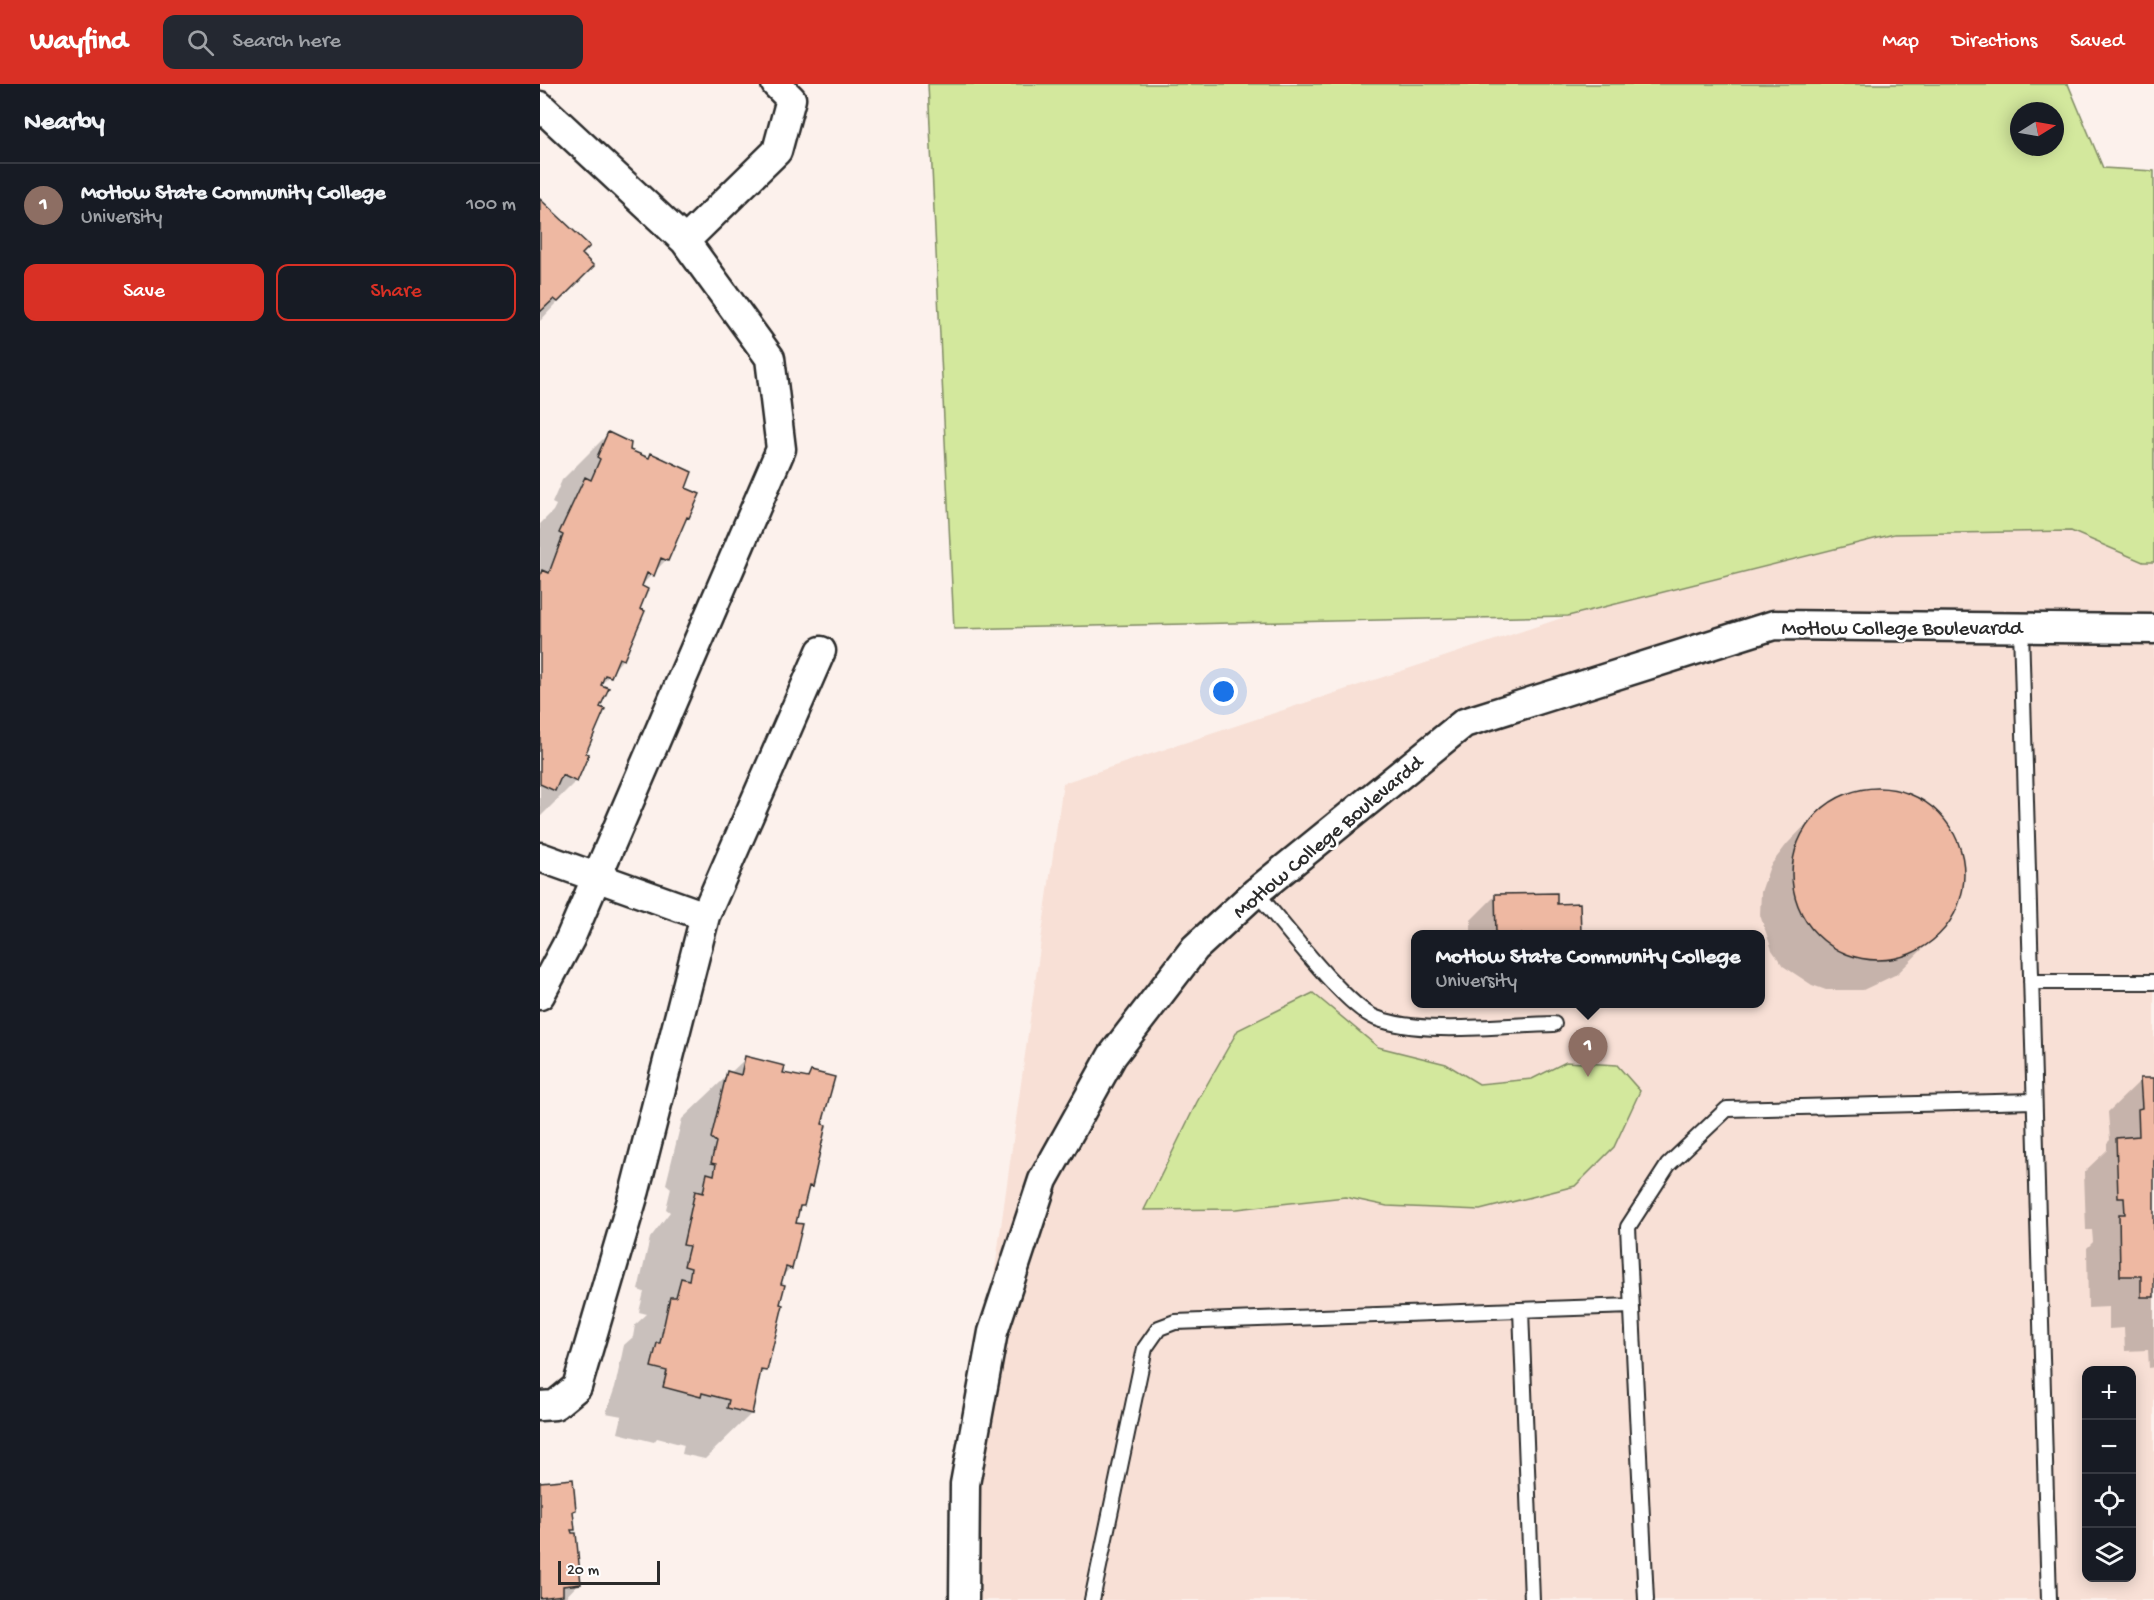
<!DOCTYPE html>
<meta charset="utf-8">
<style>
body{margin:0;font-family:"Gochi Hand",sans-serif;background:#242831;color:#f1f3f6}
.controls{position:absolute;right:18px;bottom:18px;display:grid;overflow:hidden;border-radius:12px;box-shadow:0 3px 15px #0003}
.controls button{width:54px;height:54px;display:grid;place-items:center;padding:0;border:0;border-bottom:2px solid #363941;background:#171b24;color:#f1f3f6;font:30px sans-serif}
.compass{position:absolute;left:1470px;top:18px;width:54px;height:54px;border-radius:50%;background:#171b24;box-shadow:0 3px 15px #0003;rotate:79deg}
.scale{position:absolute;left:18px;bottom:15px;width:102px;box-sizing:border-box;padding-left:6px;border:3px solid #2b2b2b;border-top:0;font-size:16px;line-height:21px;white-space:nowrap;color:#2b2b2b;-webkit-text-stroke:4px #fff;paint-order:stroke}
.you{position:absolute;left:684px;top:608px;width:21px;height:21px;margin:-15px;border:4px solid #fff;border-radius:50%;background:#1a73e8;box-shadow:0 0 0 9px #1a73e833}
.badge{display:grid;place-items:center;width:39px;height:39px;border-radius:50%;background:#d93025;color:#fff;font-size:20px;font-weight:700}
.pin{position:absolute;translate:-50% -50px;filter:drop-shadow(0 2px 3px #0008)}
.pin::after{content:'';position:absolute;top:32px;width:21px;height:18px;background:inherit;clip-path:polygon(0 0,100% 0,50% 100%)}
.popup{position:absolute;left:871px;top:846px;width:354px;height:78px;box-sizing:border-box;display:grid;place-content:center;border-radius:12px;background:#171b24;filter:drop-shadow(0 2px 4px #0005);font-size:20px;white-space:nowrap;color:#9ea1a6}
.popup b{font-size:22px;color:#f1f3f6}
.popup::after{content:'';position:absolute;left:50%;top:100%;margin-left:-12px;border:12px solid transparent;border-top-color:#171b24}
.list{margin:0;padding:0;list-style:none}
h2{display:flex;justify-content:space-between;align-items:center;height:78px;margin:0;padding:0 24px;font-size:26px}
h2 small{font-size:20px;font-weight:400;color:#9ea1a6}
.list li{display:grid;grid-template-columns:39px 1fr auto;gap:18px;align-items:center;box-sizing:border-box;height:84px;padding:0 24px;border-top:2px solid #363941}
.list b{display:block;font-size:22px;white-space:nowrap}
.list p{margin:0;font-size:20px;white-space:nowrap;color:#9ea1a6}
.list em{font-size:20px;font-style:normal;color:#9ea1a6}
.actions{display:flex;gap:12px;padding:18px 24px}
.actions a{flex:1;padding:14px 0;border:2px solid #d93025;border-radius:12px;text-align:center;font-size:21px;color:#d93025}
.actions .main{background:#d93025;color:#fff}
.icon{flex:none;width:33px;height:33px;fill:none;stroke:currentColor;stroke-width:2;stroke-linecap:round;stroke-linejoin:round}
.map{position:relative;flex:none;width:1614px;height:1516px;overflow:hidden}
header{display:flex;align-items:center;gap:36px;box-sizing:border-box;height:84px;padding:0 30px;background:#d93025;color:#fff}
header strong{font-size:28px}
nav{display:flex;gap:33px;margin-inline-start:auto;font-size:21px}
.search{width:420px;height:54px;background:#242831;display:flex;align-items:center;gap:15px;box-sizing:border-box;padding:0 21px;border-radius:12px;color:#9ea1a6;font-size:22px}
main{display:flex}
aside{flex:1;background:#171b24}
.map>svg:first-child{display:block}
</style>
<header>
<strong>Wayfind</strong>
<div class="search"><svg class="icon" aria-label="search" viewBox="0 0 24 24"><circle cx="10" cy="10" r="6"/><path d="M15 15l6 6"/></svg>Search here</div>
<nav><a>Map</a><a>Directions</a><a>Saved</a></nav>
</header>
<main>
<aside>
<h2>Nearby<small></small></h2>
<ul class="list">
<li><span class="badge" style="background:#8d6e63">1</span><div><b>Motlow State Community College</b><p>University</p></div><em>100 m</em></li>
</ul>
<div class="actions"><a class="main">Save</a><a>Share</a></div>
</aside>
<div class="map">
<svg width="1614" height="1516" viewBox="0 0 1614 1516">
<rect width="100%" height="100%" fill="#fcf1ec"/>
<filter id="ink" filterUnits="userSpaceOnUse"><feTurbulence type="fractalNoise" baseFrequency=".0167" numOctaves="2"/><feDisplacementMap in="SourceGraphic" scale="12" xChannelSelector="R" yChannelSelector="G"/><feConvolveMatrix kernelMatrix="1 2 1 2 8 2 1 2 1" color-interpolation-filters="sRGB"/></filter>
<g filter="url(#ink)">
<!-- built -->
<path fill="#f8e0d6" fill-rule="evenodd" d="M 1531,447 L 1603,478 L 1614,478 L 1614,1516 L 424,1516 L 425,1400 L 523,699 L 1028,532 L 1354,450 ZM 876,850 L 1220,850 L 1220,920 L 876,920 ZM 1546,1286 L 1592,1286 L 1592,1494 L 1546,1494 Z"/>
<!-- green -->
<path fill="#d3e89d" stroke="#7f8a64" stroke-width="1.5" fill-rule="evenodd" d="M 388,0 L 1528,0 L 1563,84 L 1614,87 L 1614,478 L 1603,478 L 1531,447 L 1354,450 L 1028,532 L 414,545 ZM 1479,27 L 1515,27 L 1515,63 L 1479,63 Z
M 773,909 L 838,963 L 906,980 L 939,1000 L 992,995 L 1026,978 L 1077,981 L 1100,1007 L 1074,1063 L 1035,1102 L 940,1126 L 847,1122 L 805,1113 L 697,1125 L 604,1126 L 657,1018 L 698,946 Z"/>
<!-- shadow -->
<path fill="#0003" d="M 0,117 L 52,182 L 0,237 Z
M 68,350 L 89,367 L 107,375 L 111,370 L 144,404 L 158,411 L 126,476 L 100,503 L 83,575 L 60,602 L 58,624 L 36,697 L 0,733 L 0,440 L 13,427 L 16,421 L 12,419 L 22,396 Z
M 1325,705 L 1352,705 L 1377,714 L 1396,727 L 1410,745 L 1420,766 L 1423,787 L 1422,808 L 1415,827 L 1404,844 L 1357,890 L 1323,906 L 1286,906 L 1272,901 L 1243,882 L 1232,866 L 1220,831 L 1221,808 L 1230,782 L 1247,760 L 1280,726 L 1302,712 Z
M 956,811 L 1016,821 L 1039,821 L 1040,850 L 931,850 L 931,836 Z
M 206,974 L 241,990 L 265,995 L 271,989 L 294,994 L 287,1021 L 284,1024 L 270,1102 L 254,1140 L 250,1184 L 242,1193 L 225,1286 L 218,1294 L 211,1330 L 165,1375 L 142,1370 L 144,1361 L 117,1354 L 114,1358 L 78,1349 L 82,1332 L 66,1329 L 75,1303 L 84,1261 L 93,1253 L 95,1241 L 107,1230 L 99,1228 L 104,1208 L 98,1206 L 110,1154 L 130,1128 L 126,1125 L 131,1104 L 126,1100 L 142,1035 Z
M 1614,995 L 1614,1283 L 1609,1284 L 1608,1266 L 1585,1267 L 1584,1244 L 1569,1245 L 1569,1223 L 1548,1224 L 1547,1164 L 1553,1158 L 1552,1146 L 1546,1146 L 1544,1088 L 1567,1066 L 1567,1059 L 1570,1056 L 1568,1028 L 1601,996 Z
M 0,1399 L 35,1426 L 32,1429 L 33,1445 L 30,1449 L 39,1499 L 23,1516 L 0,1516 Z"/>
<!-- building -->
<path fill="#eeb8a2" stroke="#2b2b2b" stroke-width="1.5" d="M 0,115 L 50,162 L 42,170 L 54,182 L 18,218 L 14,215 L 0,228 Z
M 68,348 L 91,359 L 90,366 L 109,374 L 111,369 L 152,388 L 146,404 L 160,410 L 149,434 L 147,433 L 128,477 L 121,474 L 114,492 L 107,489 L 102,502 L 108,505 L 100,525 L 105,527 L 84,576 L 79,574 L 71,593 L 65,591 L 61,601 L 69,604 L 60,623 L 65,625 L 46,669 L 49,670 L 37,698 L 22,691 L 15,707 L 0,700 L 0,492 L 2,486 L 9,489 L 23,451 L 19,449 L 45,393 L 51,396 L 60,375 L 57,373 Z
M1252 790a86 86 0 1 1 172 0a86 86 0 1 1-172 0Z
M 1017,809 L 1017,820 L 1040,819 L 1041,850 L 956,850 L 955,810 Z
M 205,972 L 245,982 L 243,989 L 268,994 L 271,987 L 295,993 L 282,1040 L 286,1041 L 272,1103 L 269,1102 L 264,1122 L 260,1122 L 256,1139 L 263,1140 L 252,1185 L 246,1183 L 241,1200 L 245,1201 L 240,1220 L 243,1221 L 227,1287 L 221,1286 L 212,1330 L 187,1324 L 189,1316 L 162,1309 L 161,1313 L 123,1303 L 127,1287 L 111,1283 L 117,1259 L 120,1259 L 130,1213 L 136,1213 L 141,1194 L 149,1196 L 151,1184 L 144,1182 L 149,1162 L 143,1161 L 155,1107 L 163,1109 L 167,1089 L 174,1091 L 176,1080 L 171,1079 L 176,1058 L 171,1054 L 187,987 L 201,991 Z
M 1600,994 L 1614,994 L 1614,1213 L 1601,1213 L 1601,1192 L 1580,1192 L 1579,1130 L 1585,1130 L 1584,1114 L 1578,1114 L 1576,1054 L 1599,1052 L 1598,1025 L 1602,1024 Z
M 33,1395 L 36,1426 L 33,1427 L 35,1446 L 31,1446 L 32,1449 L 36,1449 L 41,1500 L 23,1502 L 23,1511 L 0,1514 L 0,1398 Z"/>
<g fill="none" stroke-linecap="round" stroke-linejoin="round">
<!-- service casing -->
<g stroke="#2b2b2b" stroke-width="18">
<path id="service" d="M 1481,544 L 1509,1516
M 716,808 C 741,837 805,922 836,934 C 882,952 964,941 1014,940
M 1491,898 L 1614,898
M 981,1226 L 992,1516
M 552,1516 L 605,1264 L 619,1244 L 635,1238 L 1092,1222
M 1106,1516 L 1088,1143 L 1128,1081 L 1187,1025 L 1494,1017"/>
</g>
<!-- minor casing -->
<g stroke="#2b2b2b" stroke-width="33">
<path id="minor" d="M 0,22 L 145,157 L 230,274 L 241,365 L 30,855 L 0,911
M 145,157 L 237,67 L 251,15 L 236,0
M 0,773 L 165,832 L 95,1106 L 37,1303 L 15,1321 L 0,1322
M 165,832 L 281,567
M 424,1516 L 425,1400 L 453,1248 L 503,1096 L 572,972 L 655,864 L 716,808 L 924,639 L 1234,541 L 1614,545"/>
</g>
<!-- service -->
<use href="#service" stroke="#fff" stroke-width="14"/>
<!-- minor -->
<use href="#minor" stroke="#fff" stroke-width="28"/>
</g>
</g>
<g text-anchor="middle" stroke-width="5" stroke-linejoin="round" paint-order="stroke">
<!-- street labels -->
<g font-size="21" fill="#2b2b2b" stroke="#fff">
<text x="1362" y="550">Motlow College Boulevardd</text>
<text transform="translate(787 752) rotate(-40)" y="7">Motlow College Boulevardd</text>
</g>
</g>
</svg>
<div class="controls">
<button>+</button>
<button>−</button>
<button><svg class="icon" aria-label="locate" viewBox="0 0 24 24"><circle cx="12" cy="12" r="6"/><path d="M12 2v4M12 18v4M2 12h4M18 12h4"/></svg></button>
<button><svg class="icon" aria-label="layers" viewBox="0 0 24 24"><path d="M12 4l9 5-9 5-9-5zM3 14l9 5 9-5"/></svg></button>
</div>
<svg class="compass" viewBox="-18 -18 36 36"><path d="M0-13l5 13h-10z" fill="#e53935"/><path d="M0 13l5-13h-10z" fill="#9ea1a6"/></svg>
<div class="scale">20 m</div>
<div class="you"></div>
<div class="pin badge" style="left:1048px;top:993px;background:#8d6e63">1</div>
<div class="popup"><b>Motlow State Community College</b>University</div>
</div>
</main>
